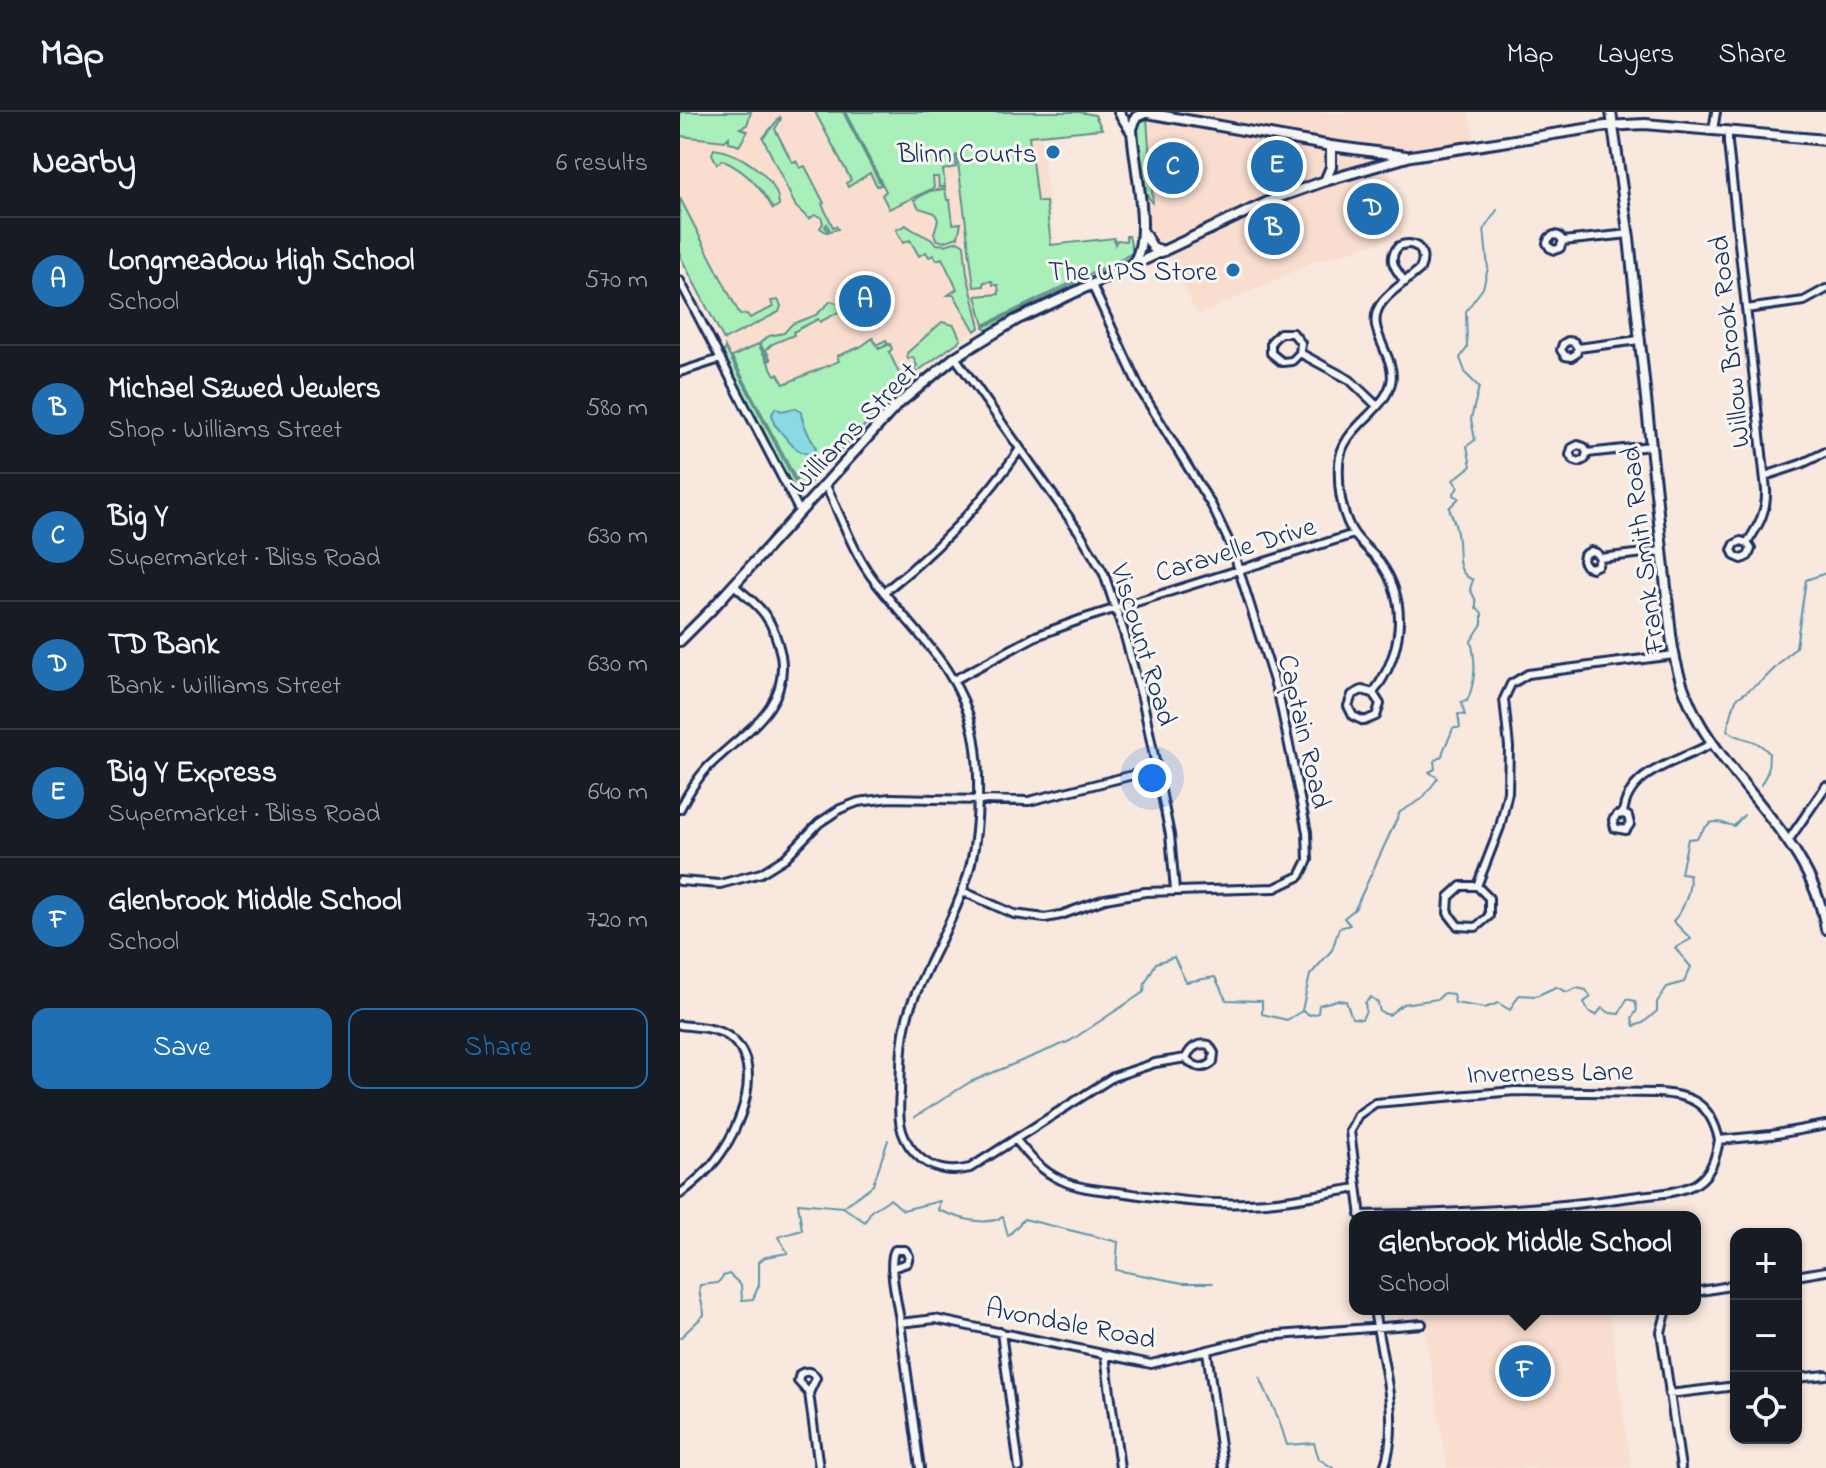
<!DOCTYPE html>
<meta charset="utf-8">
<style>
body{margin:0;font-family:"Indie Flower",sans-serif;background:#20242c;color:#f1f3f6}
.controls{position:absolute;right:24px;bottom:24px;display:grid;overflow:hidden;border-radius:16px;box-shadow:0 2px 6px #0004}
.controls button{width:72px;height:72px;display:grid;place-items:center;padding:0;border:0;border-bottom:2px solid #363941;background:#171b24;color:#f1f3f6;font:40px sans-serif}
.you{position:absolute;left:472px;top:666px;width:28px;height:28px;margin:-20px;border:6px solid #fff;border-radius:50%;background:#1a73e8;box-shadow:0 0 0 12px #1a73e833}
.badge{display:grid;place-items:center;width:52px;height:52px;border-radius:50%;background:#1f6fb2;color:#fff;font-size:26px;font-weight:700}
.pin{position:absolute;translate:-50% -50%;border:4px solid #fff;box-shadow:0 2px 8px #0006}
.popup{position:absolute;left:669px;top:1099px;width:352px;height:104px;box-sizing:border-box;display:grid;place-content:center;border-radius:16px;background:#171b24;filter:drop-shadow(0 2px 6px #0005);font-size:26px;white-space:nowrap;color:#9ea1a6}
.popup b{font-size:30px;color:#f1f3f6}
.popup::after{content:'';position:absolute;left:50%;top:100%;margin-left:-16px;border:16px solid transparent;border-top-color:#171b24}
.list{margin:0;padding:0;list-style:none}
h2{display:flex;justify-content:space-between;align-items:center;height:104px;margin:0;padding:0 32px;font-size:34px}
h2 small{font-size:26px;font-weight:400;color:#9ea1a6}
.list li{display:grid;grid-template-columns:52px 1fr auto;gap:24px;align-items:center;box-sizing:border-box;height:128px;padding:0 32px;border-top:2px solid #363941}
.list b{display:block;font-size:30px;white-space:nowrap}
.list p{margin:0;font-size:26px;white-space:nowrap;color:#9ea1a6}
.list em{font-size:26px;font-style:normal;color:#9ea1a6}
.actions{display:flex;gap:16px;padding:24px 32px}
.actions a{flex:1;padding:18px 0;border:2px solid #1f6fb2;border-radius:16px;text-align:center;font-size:28px;color:#1f6fb2}
.actions .main{background:#1f6fb2;color:#fff}
.icon{flex:none;width:44px;height:44px;fill:none;stroke:currentColor;stroke-width:2;stroke-linecap:round;stroke-linejoin:round}
.map{position:relative;flex:none;width:1146px;height:1356px;overflow:hidden}
header{display:flex;align-items:center;gap:48px;box-sizing:border-box;height:112px;padding:0 40px;background:#171b24;border-bottom:2px solid #363941}
header strong{font-size:38px}
nav{display:flex;gap:44px;margin-inline-start:auto;font-size:28px}
main{display:flex}
aside{flex:1;background:#171b24}
.map>svg:first-child{display:block}
</style>
<header>
<strong>Map</strong>
<nav><a>Map</a><a>Layers</a><a>Share</a></nav>
</header>
<main>
<aside>
<h2>Nearby<small>6 results</small></h2>
<ul class="list">
<li><span class="badge">A</span><div><b>Longmeadow High School</b><p>School</p></div><em>570 m</em></li>
<li><span class="badge">B</span><div><b>Michael Szwed Jewlers</b><p>Shop · Williams Street</p></div><em>580 m</em></li>
<li><span class="badge">C</span><div><b>Big Y</b><p>Supermarket · Bliss Road</p></div><em>630 m</em></li>
<li><span class="badge">D</span><div><b>TD Bank</b><p>Bank · Williams Street</p></div><em>630 m</em></li>
<li><span class="badge">E</span><div><b>Big Y Express</b><p>Supermarket · Bliss Road</p></div><em>640 m</em></li>
<li><span class="badge">F</span><div><b>Glenbrook Middle School</b><p>School</p></div><em>720 m</em></li>
</ul>
<div class="actions"><a class="main">Save</a><a>Share</a></div>
</aside>
<div class="map">
<svg width="1146" height="1356" viewBox="0 0 1146 1356">
<rect width="100%" height="100%" fill="#f8e8de"/>
<filter id="ink" filterUnits="userSpaceOnUse"><feTurbulence type="fractalNoise" baseFrequency=".0125" numOctaves="2"/><feDisplacementMap in="SourceGraphic" scale="16" xChannelSelector="R" yChannelSelector="G"/><feConvolveMatrix kernelMatrix="1 2 1 2 8 2 1 2 1" color-interpolation-filters="sRGB"/></filter>
<g filter="url(#ink)">
<!-- built -->
<path fill="#f9ded0" d="M 0,0 L 350,0 L 352,24 L 361,24 L 374,132 L 366,132 L 325,200 L 294,217 L 294,220 L 225,271 L 122,381 L 0,147 Z
M 459,0 L 789,0 L 794,30 L 731,39 L 709,39 L 708,55 L 724,122 L 632,151 L 517,204 L 493,149 L 469,125 L 457,15 Z
M 742,1197 L 929,1197 L 951,1356 L 767,1356 Z"/>
<!-- green -->
<path fill="#a9efba" stroke="#628f8c" stroke-width="2" d="M 0,0 L 71,0 L 67,13 L 60,16 L 68,19 L 59,34 L 49,30 L 49,25 L 45,29 L 0,24 Z
M 135,0 L 163,0 L 201,73 L 197,74 L 190,61 L 168,75 L 166,71 L 171,68 Z
M 165,0 L 399,0 L 415,3 L 422,17 L 349,24 L 357,90 L 366,90 L 371,133 L 434,126 L 435,132 L 437,128 L 446,129 L 446,124 L 449,124 L 453,141 L 304,213 L 296,184 L 319,182 L 318,173 L 313,173 L 312,169 L 304,170 L 304,174 L 294,175 L 277,43 L 275,44 L 276,55 L 263,58 L 265,75 L 259,75 L 258,65 L 253,65 L 254,76 L 209,97 L 202,83 L 206,79 Z
M 100,5 L 101,7 L 95,17 L 112,50 L 116,49 L 120,56 L 125,54 L 144,91 L 142,92 L 153,115 L 156,114 L 158,117 L 150,119 L 147,112 L 145,114 L 148,120 L 146,120 L 140,116 L 143,111 L 141,105 L 135,103 L 129,107 L 116,95 L 83,26 Z
M 464,6 L 467,6 L 473,92 L 464,78 L 457,15 Z
M 34,37 C 60,40 98,66 99,93 L 93,97 C 80,74 66,59 42,48 L 37,52 L 32,42 Z
M 265,77 L 267,88 L 270,88 L 273,112 L 281,111 L 278,125 L 263,130 L 256,127 L 254,121 L 258,108 L 255,101 L 239,96 L 234,88 L 250,79 Z
M 0,86 L 60,203 L 67,202 L 70,206 L 93,195 L 91,189 L 98,188 L 101,194 L 99,200 L 44,228 L 0,144 Z
M 226,113 C 236,122 248,123 257,132 L 265,133 L 278,129 L 284,133 L 287,162 L 300,215 L 295,219 L 274,183 L 268,183 L 277,177 L 262,146 L 257,148 L 254,143 L 249,145 L 246,140 L 239,144 L 230,128 L 223,131 L 216,118 Z
M 455,143 L 443,153 L 307,218 L 304,215 Z
M 170,184 L 174,192 L 140,210 L 138,207 L 113,220 L 114,223 L 92,232 L 86,238 L 91,248 L 89,249 L 80,231 L 89,224 L 104,221 L 112,212 L 136,203 L 151,189 L 161,192 Z
M 262,210 L 274,213 L 281,228 L 235,261 L 233,257 L 237,254 L 233,245 L 228,247 L 227,241 Z
M 193,226 L 196,233 L 206,228 L 208,231 L 203,235 L 198,235 L 199,237 L 210,232 L 212,237 L 209,240 L 220,263 L 225,262 L 228,268 L 122,379 L 52,245 L 78,232 L 95,263 L 98,262 L 104,272 L 159,249 L 157,244 L 180,235 Z
M 45,235 L 120,380 L 118,384 L 43,244 Z"/>
<!-- water -->
<path fill="#89dae3" stroke="#5d96ae" stroke-width="2" d="M 95,296 L 102,299 L 115,296 L 121,300 C 122,312 130,325 136,336 L 133,342 C 114,343 106,324 94,312 L 92,302 Z"/>
<g fill="none" stroke-linecap="round" stroke-linejoin="round">
<!-- stream -->
<path stroke="#5d96ae" stroke-width="2" d="M 1081,673 L 1088,659 L 1089,641 C 1071,622 1064,631 1047,618 L 1056,587 L 1083,568 L 1116,535 L 1126,468 L 1146,461
M 622,898 L 630,863 L 652,838 L 659,816 L 670,813 L 664,806 L 675,797 L 720,700 L 742,687 L 758,666 L 749,660 L 755,657 L 754,649 L 762,644 C 764,633 770,627 773,616 L 780,616 L 778,602 L 785,603 L 781,590 L 787,589 C 796,570 796,549 791,529 L 802,512 L 802,501 L 796,496 L 796,489 L 790,477 L 793,468 C 773,459 781,441 777,422 C 776,413 772,404 769,396 L 779,386 L 773,383 L 778,375 L 773,368 L 791,354 L 787,334 L 795,328 L 791,307 L 799,275 L 786,262 L 780,246 L 787,236 L 786,199 L 803,176 L 808,156 L 804,117 L 817,98
M 235,1005 L 290,970 L 390,929 L 464,880 L 465,871 L 476,851 L 494,845 L 506,870 L 535,865 L 546,888 L 582,889 L 582,902 L 607,908 L 622,899 L 630,903 L 638,901 L 639,893 L 657,888 L 666,889 L 672,906 L 682,907 L 686,899 L 685,891 L 691,885 L 698,891 L 700,900 L 709,903 L 723,892 L 758,887 L 764,881 L 773,882 L 775,891 L 805,896 L 818,891 L 830,898 L 839,883 L 856,884 L 876,875 L 887,880 L 897,876 L 906,878 L 911,885 L 904,890 L 908,899 L 916,903 L 922,896 L 930,901 L 939,902 L 947,887 L 955,889 L 957,898 L 952,906 L 954,914 L 963,911 L 977,899 L 977,890 L 987,875 L 1004,870 L 1011,855 L 995,836 L 1011,827 L 993,809 C 1004,798 1012,776 1009,762 L 1001,761 L 1008,727 L 1017,726 C 1031,706 1032,708 1054,714 L 1064,703
M 163,1095 L 185,1110 L 191,1099 L 210,1087 L 223,1098 L 260,1089 L 258,1098 C 279,1106 303,1115 323,1105 L 328,1124 L 344,1107 L 438,1130 L 436,1158 L 503,1171 L 533,1171
M 0,1226 L 24,1203 C 24,1193 17,1183 20,1173 L 38,1171 L 43,1164 L 49,1162 L 61,1173 L 62,1188 L 73,1187 L 79,1173 L 79,1150 L 85,1145 L 108,1141 L 98,1125 L 122,1118 L 118,1091 L 163,1095 L 193,1073 L 208,1028
M 580,1266 L 599,1308 L 607,1333 L 634,1331 L 639,1347 L 653,1356"/>
<!-- street casing -->
<g stroke="#1b2f5e" stroke-width="12">
<path id="street" d="M 1033,18 L 1036,0
M 1048,19 L 1048,31 L 1086,378 C 1087,399 1079,413 1067,431 L 1061,429 L 1055,432 L 1052,438 L 1055,444 L 1062,447 L 1068,444 L 1071,437 L 1067,431
M 883,129 L 880,136 L 875,138 L 870,136 L 867,131 L 869,126 L 874,123 L 879,124 L 883,129 L 949,122
M 0,169 L 120,400
M 1066,197 L 1124,189 L 1146,177
M 898,236 L 896,242 L 891,245 L 885,244 L 881,238 L 883,232 L 888,229 L 894,230 L 898,236 L 959,228
M 620,241 L 612,249 L 602,250 L 591,241 L 591,230 L 600,221 L 613,221 L 621,231 L 620,241 L 670,268 L 696,293
M 275,245 L 400,421 L 424,462 L 444,521 L 463,590 L 490,723 L 495,778
M 0,260 L 40,247
M 907,341 L 905,347 L 899,350 L 893,348 L 890,343 L 892,336 L 898,333 L 904,335 L 907,341 L 971,334
M 1085,364 L 1121,352 L 1146,340
M 145,372 C 161,403 171,436 191,464 C 228,514 280,555 293,619 C 301,653 299,716 291,751 C 279,802 248,847 230,896 C 221,922 221,952 220,979 C 218,1003 218,1023 235,1041 C 250,1057 270,1061 290,1056 L 433,965 L 475,951 L 506,946 C 510,936 518,930 529,933 L 534,941 L 533,950 C 524,959 513,955 506,946
M 920,446 L 918,453 L 912,456 L 906,454 L 903,449 L 904,443 L 911,439 L 917,441 L 920,446 L 982,439
M 204,480 C 258,438 301,393 340,337
M 274,568 L 356,524 L 402,507 L 674,422
M 693,581 L 700,592 L 696,604 L 684,609 L 673,604 L 668,594 L 672,583 L 682,578 L 693,581 C 722,542 730,491 700,450 C 691,439 678,430 671,417 C 661,398 658,373 659,352 C 661,315 703,302 711,271 C 718,243 680,216 703,189 C 713,177 728,168 740,157 C 748,140 736,127 719,134 C 706,147 716,158 725,170
M 0,697 C 7,683 16,668 27,656 C 60,622 110,598 101,543 C 98,529 94,515 85,503 C 77,491 64,483 54,473
M 943,702 L 937,703 L 933,708 L 935,716 L 946,718 L 950,712 L 948,704 L 943,702 C 947,657 1000,650 1033,631
M 1108,729 L 1146,674
M 0,769 L 40,772 L 81,761 L 105,746 L 139,711 L 160,697 L 178,690 L 210,686 L 349,689 L 477,657
M 797,774 L 809,786 L 809,804 L 796,815 L 778,814 L 768,801 L 769,785 L 781,774 L 797,774 L 820,715 L 828,680 L 829,635 L 824,587 L 831,572 L 848,562 L 994,543
M 282,779 L 334,802 L 365,806 L 381,803 L 425,787 L 465,780 L 595,776 L 620,764 L 628,748 L 627,720 L 599,585 L 552,436 L 532,394 L 460,277 L 412,173
M 0,913 C 15,915 35,915 48,924 C 88,953 59,1018 36,1048 C 26,1061 13,1072 0,1082
M 336,1028 C 349,1044 361,1059 381,1068 C 401,1078 425,1078 446,1081 C 487,1087 527,1093 568,1091 C 605,1090 641,1082 677,1076
M 680,1103 C 771,1102 861,1098 951,1085 C 972,1082 999,1082 1017,1071 C 1032,1061 1036,1044 1039,1028
M 681,1105 L 670,1019 L 678,1003 L 695,991 L 835,979 L 976,981 C 1012,982 1031,992 1039,1028 L 1091,1023 L 1146,1013
M 212,1156 L 227,1151 L 229,1144 L 225,1138 L 215,1138 C 207,1150 218,1193 220,1209 L 220,1211 L 240,1356
M 1116,1164 L 1146,1159
M 1015,1180 L 1056,1173
M 694,1197 C 701,1246 722,1308 704,1356
M 987,1197 L 981,1220 L 1001,1356
M 220,1211 L 255,1207 L 471,1252 L 585,1224 L 742,1212
M 321,1220 L 339,1356
M 527,1239 L 543,1356
M 425,1243 L 440,1356
M 1116,1266 L 1146,1263
M 129,1281 L 118,1269 L 120,1262 C 126,1258 132,1259 136,1266 L 129,1281 L 139,1356
M 989,1282 L 1056,1274"/>
</g>
<!-- secondary casing -->
<g stroke="#1b2f5e" stroke-width="14">
<path id="secondary" d="M 439,0 L 451,19
M 462,0 L 651,34 L 726,44
M 931,0 L 949,126 L 991,523 C 995,556 1005,587 1022,615 C 1063,683 1133,735 1146,817
M 645,69 L 651,55 L 651,34
M 464,121 L 473,136 L 484,139
M 452,152 C 474,129 453,49 452,17 L 456,5 L 465,1
M 0,529 L 30,499 L 216,294 L 275,245 L 336,208 L 594,87 L 645,69 L 731,44 L 925,14 L 965,12 L 1146,28"/>
</g>
<!-- street -->
<use href="#street" stroke="#f6f6f2" stroke-width="6"/>
<!-- secondary -->
<use href="#secondary" stroke="#f6f6f2" stroke-width="8"/>
</g>
</g>
<!-- markers -->
<g fill="#1f6fb2" stroke="#f6f6f2" stroke-width="3">
<circle cx="373" cy="40" r="8"/>
<circle cx="553" cy="158" r="8"/>
</g>
<g text-anchor="middle" stroke-width="6" stroke-linejoin="round" paint-order="stroke">
<!-- poi labels -->
<g font-size="28" fill="#1b2f5e" stroke="#f6f6f2" text-anchor="end">
<text x="357" y="50">Blinn Courts</text>
<text x="537" y="168">The UPS Store</text>
</g>
<!-- street labels -->
<g font-size="28" fill="#1b2f5e" stroke="#f6f6f2">
<text transform="translate(1048 230) rotate(-96)" y="10">Willow Brook Road</text>
<text transform="translate(172 315) rotate(-46)" y="10">Williams Street</text>
<text transform="translate(555 436) rotate(-17)" y="10">Caravelle Drive</text>
<text transform="translate(961 438) rotate(-97)" y="10">Frank Smith Road</text>
<text transform="translate(465 532) rotate(73)" y="10">Viscount Road</text>
<text transform="translate(626 619) rotate(77)" y="10">Captain Road</text>
<text transform="translate(870 959) rotate(-1)" y="10">Inverness Lane</text>
<text transform="translate(391 1210) rotate(11)" y="10">Avondale Road</text>
</g>
</g>
</svg>
<div class="controls">
<button>+</button>
<button>−</button>
<button><svg class="icon" aria-label="locate" viewBox="0 0 24 24"><circle cx="12" cy="12" r="6"/><path d="M12 2v4M12 18v4M2 12h4M18 12h4"/></svg></button>
</div>
<div class="you"></div>
<div class="pin badge" style="left:185px;top:189px">A</div>
<div class="pin badge" style="left:594px;top:117px">B</div>
<div class="pin badge" style="left:493px;top:56px">C</div>
<div class="pin badge" style="left:693px;top:97px">D</div>
<div class="pin badge" style="left:597px;top:54px">E</div>
<div class="pin badge" style="left:845px;top:1259px">F</div>
<div class="popup"><b>Glenbrook Middle School</b>School</div>
</div>
</main>
